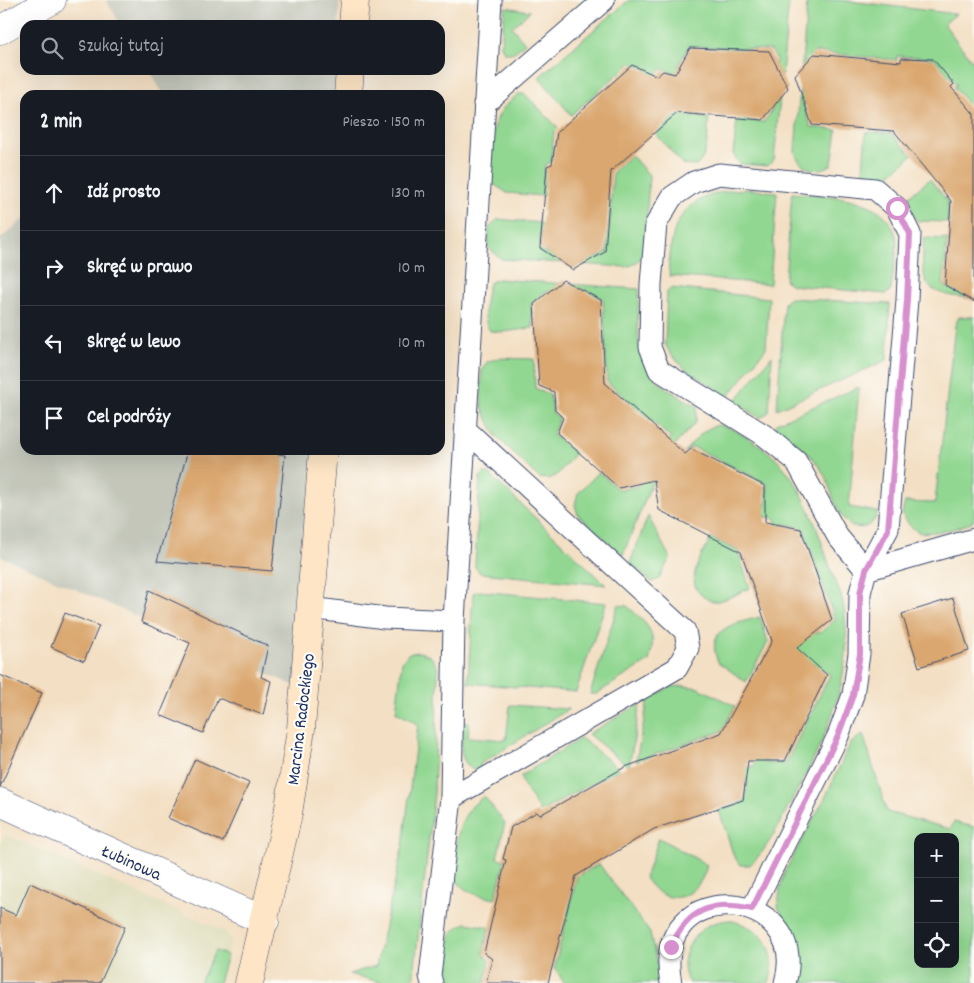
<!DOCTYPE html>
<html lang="pl">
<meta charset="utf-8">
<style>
body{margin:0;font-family:Dekko,sans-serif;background:#242831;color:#f1f3f6}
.controls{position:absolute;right:15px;bottom:15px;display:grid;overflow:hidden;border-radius:10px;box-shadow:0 5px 20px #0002}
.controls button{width:45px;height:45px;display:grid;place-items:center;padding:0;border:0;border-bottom:1px solid #363941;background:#171b24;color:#f1f3f6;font:25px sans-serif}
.stop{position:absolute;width:15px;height:15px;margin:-11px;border:4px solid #d690ce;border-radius:50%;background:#fff}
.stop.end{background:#d690ce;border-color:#fff;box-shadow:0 1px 5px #0008}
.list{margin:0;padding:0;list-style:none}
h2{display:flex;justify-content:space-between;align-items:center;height:65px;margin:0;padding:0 20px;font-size:21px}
h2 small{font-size:16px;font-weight:400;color:#9ea1a6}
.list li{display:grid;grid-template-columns:32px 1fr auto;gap:15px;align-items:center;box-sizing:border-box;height:75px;padding:0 20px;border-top:1px solid #363941}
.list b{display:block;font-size:19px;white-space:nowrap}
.list em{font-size:16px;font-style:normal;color:#9ea1a6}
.icon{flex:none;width:28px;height:28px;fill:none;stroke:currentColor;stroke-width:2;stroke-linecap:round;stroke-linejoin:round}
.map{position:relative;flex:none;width:974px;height:983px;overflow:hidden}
.search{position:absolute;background:#171b24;box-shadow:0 5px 20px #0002;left:20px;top:20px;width:425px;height:55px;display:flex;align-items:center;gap:12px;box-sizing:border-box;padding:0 18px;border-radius:15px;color:#9ea1a6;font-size:19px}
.panel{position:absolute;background:#171b24;box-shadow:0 5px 20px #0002;left:20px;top:90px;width:425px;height:365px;border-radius:15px}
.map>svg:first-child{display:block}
</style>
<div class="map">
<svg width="974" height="983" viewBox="0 0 974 983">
<rect width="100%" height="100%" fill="#fdfcf7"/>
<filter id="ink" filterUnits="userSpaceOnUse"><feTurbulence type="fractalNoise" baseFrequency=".02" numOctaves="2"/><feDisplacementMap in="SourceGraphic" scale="10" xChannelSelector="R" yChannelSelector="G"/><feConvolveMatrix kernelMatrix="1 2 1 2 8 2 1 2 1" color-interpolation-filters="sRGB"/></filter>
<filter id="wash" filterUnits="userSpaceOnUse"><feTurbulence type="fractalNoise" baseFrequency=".0096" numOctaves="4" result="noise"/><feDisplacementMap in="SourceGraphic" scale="20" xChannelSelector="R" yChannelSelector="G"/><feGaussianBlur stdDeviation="1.12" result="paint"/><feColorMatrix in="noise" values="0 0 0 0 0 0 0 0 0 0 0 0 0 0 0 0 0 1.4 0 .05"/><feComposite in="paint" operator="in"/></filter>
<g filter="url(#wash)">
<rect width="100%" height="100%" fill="#f3dfc3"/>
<!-- built -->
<path fill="#dfddbb" d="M 5,834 L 226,932 L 231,940 L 219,983 L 0,983 L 0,845 Z"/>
<!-- industrial -->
<path fill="#c3c6b9" d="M 106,0 L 340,0 L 338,25 L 121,25 Z
M 149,70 L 336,70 L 335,95 L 164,95 Z
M 25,218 L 25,450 L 317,450 L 304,690 L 0,556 L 0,239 Z"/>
<!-- green -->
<path fill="#91d791" stroke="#568378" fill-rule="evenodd" d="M 629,0 L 789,0 L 774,160 L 768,166 L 740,164 L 733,154 L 737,120 L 764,122 L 773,109 L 776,59 L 771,50 L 689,46 L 679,64 L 679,74 L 662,69 L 653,78 L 645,68 L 631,63 L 571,115 L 539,77 Z
M 809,0 L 840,0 L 956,14 L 944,24 L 971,60 L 974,58 L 974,111 L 954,87 L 957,85 L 934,58 L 897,56 L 897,60 L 814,52 L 805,61 L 804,107 L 811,127 L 837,130 L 832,164 C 818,175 798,169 795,151 L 807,3 Z
M 505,7 L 530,11 L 512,27 L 525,43 C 518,49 513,56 504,52 L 501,45 Z
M 518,94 L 525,94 L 558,128 L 554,132 L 551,162 L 545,165 L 543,196 L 507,193 L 492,183 C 490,163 489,128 502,110 C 506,104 513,99 518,94 Z
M 684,115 L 709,118 C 707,134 709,156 696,166 L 683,165 L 656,134 L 676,116 Z
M 866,132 L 891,133 L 912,155 C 898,167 887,183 868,177 L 863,169 Z
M 631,155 L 649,175 L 645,250 C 640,260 636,265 625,267 L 501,259 L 488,247 L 489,228 L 498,219 L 541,223 L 539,249 C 560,262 587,266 607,252 L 613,172 Z
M 930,179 L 948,202 L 948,222 L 918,221 L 913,216 L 907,198 Z
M 745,189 L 777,192 L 770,284 L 670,276 C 667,267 670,257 671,248 C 675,204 705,192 745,189 Z
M 792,193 C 825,196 886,194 896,236 C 899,249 892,276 891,290 L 886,294 L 791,285 L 785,280 Z
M 924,238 L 947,239 L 943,285 L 958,293 L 974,295 L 974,299 C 924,293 920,289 924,238 Z
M 498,279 L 639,289 C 636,355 633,373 697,406 L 696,422 L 670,450 L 657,470 L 623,555 L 578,515 L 575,505 L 578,493 L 599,472 L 619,490 L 638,486 L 665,455 L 670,437 L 607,382 L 603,299 L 586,290 L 545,292 L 531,304 L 533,328 L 503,332 L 490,331 C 481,317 485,298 489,283 Z
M 671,288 L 769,298 L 766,348 L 728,397 L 684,368 L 670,353 L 665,344 L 667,292 Z
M 790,298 L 890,304 L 887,360 L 777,409 L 784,303 Z
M 959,317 L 974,317 L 974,520 C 958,531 938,532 920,533 L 910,526 L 902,514 L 905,502 L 935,503 L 955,326 Z
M 772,356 L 769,412 L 760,418 L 735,401 Z
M 498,358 L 534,359 L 535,388 L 550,395 L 553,413 L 559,418 L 553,435 L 575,453 L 557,475 L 549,479 L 539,478 L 497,437 L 482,408 L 481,392 L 482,369 L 487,362 Z
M 859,387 L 849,507 L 877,512 C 875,526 861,532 849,524 C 835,513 832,490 825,476 C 815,456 794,440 776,428 L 776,423 Z
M 721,425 C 744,433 771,451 786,470 C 809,499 820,538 832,573 C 836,584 843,597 844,609 C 846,623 847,640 846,654 C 840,710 816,757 789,805 C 778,826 768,849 750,865 L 741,865 L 734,857 L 719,810 L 745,801 L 747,783 L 744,769 L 753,766 L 757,758 L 768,763 L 786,763 L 830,675 L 820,667 L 784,646 L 787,640 L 821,632 L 835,620 L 803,528 L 785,524 L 778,526 L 774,518 L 761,516 L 767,501 L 767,484 L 693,447 L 684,452 C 695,441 704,426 721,425 Z
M 484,473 L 488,473 L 606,585 L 480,573 L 475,567 L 480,477 Z
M 648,516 L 670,558 L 659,579 L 652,582 L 630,563 Z
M 711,538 L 738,551 L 750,588 C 740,592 729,599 718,601 C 711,602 709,600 704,597 C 682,582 703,554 711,538 Z
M 479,591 L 606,603 L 576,692 L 468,683 L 473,593 Z
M 618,605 L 627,606 C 648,625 658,631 649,661 L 596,694 L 590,694 Z
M 760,617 L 768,642 L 746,682 L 718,662 C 704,627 735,624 760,617 Z
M 419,652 C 430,654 434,659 438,670 L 434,794 L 413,983 L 384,983 L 349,974 L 376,966 L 403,845 L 418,724 L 396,712 L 402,662 L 409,653 Z
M 684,686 L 699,688 L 735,706 L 722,731 L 636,761 L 648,700 L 670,687 Z
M 640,704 L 629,767 L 588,734 Z
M 510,705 L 569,709 L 480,764 L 481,770 L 475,771 C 456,761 462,741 462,722 L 469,722 L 468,737 L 506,740 Z
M 863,734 L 887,812 L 950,829 L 954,822 L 974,827 L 974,983 L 798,983 L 801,966 L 799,950 L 795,937 L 778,907 L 780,890 L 785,871 L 826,796 L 850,744 ZM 918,837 L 955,837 L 955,964 L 918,964 Z
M 581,738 L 622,771 L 613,772 L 540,812 L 522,782 L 521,776 Z
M 484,796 L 505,823 L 497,858 L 505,860 L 495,899 C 477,895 463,893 454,876 C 457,843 454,817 484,796 Z
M 659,838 L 707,865 C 699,900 666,910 645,878 Z
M 599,864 L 650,933 L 662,983 L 564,983 L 557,971 L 554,969 L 577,877 Z
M 729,920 C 763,928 779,947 769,983 L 689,983 C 676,962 690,935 709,925 C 715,922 722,921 729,920 Z
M 466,923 L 489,927 L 483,953 L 490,960 L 485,981 L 486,983 L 446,983 C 445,962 442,931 466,923 Z
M 215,951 L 227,955 L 219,983 L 200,983 Z"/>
<g id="blocks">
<!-- building -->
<path fill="#daa76f" d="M 690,48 L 769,51 L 788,88 L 763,120 L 677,113 L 611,171 L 605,252 L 573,270 L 540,248 L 547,166 L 552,164 L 557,132 L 632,65 L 657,76 L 663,71 L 675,74 Z
M 814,54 L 901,62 L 901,58 L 933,59 L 954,84 L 951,87 L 974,114 L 974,302 L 945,285 L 951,201 L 894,131 L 812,125 L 795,75 Z
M 563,280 L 601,300 L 605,383 L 685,454 L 691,449 L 765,486 L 765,522 L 801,529 L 832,620 L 797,648 L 827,675 L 785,761 L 748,761 L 743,800 L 654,829 L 576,876 L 548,983 L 486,983 L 492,959 L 484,953 L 506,860 L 503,859 L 511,827 L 537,812 L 540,815 L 625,767 L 721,733 L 772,641 L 741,552 L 659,510 L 654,480 L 619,488 L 557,433 L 563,418 L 555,410 L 554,392 L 539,386 L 534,304 Z
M 188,450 L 253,450 L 285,455 L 272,571 L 157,561 Z
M 149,590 L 268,646 L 261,677 L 271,681 L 263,715 L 218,698 L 203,733 L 160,715 L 190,643 L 141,622 Z
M 953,598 L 969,651 L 919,667 L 902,614 Z
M 65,613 L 99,626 L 84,661 L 51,647 Z
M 0,675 L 42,693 L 0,787 Z
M 195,759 L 249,783 L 223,842 L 168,818 Z
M 30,883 L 125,927 L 100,983 L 0,983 L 0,908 L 16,915 Z"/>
</g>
</g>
<g filter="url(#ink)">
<use href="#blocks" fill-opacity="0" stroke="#3b496d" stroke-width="1"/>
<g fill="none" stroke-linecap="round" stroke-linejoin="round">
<!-- lane casing -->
<g stroke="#3b496d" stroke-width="23">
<path id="lane" d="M 484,104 L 604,0
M 719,174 L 875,189 L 897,208 L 910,234 L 907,300 L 888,529 L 866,570 L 838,537 L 796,461 L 764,435 L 659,370 L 650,347 L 651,284 L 656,224 L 672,197 L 694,182 Z
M 311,608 L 385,618 L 454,621
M 451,798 L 677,668 L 688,648 L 685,631 L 466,430
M 752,909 L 838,736 L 853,695 L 859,654 L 860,593 L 866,570 L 974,539
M 432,983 L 430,976 L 451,798 L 454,621 L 491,0
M 671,983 C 649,873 813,887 785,983"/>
</g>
<!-- street casing -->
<g stroke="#3b496d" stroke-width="29">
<path id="street" d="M 0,30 L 52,0
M 0,802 L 265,921"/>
</g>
<!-- secondary casing -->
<g stroke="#3b496d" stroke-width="29">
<path id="secondary" d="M 353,25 L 355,0
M 348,95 L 350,70
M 249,983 L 288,814 L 301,729 L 323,450"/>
</g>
<!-- lane -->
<use href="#lane" stroke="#fff" stroke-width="21"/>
<!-- street -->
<use href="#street" stroke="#fff" stroke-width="28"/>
<!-- secondary -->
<use href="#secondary" stroke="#fde5c5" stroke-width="28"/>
</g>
</g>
<g fill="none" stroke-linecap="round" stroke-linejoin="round" filter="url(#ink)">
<!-- route -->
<path stroke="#d690ce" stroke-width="6" d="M 671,947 C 688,909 712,900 752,909 L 838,736 L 853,695 L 860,654 L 860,593 L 866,570 L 888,530 L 907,300 L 910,234 L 897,208"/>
</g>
<g text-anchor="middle" stroke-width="4.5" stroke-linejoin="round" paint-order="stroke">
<!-- street labels -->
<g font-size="18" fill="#1b2f5e" stroke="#fdfcf7">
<text transform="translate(300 719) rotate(-83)" y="6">Marcina Radockiego</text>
<text transform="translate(132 862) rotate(24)" y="6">Łubinowa</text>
</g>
</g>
</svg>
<div class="controls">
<button>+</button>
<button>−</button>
<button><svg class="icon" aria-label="locate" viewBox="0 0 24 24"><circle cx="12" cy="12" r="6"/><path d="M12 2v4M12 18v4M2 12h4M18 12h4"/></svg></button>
</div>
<div class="stop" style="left:897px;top:208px"></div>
<div class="stop end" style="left:671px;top:947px"></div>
<div class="search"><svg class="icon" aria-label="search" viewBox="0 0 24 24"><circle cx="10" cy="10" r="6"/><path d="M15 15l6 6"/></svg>Szukaj tutaj</div>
<section class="panel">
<h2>2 min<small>Pieszo · 150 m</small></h2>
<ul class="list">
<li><svg class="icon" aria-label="ahead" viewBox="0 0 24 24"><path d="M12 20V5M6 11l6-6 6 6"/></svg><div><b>Idź prosto</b></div><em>130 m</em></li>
<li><svg class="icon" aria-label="right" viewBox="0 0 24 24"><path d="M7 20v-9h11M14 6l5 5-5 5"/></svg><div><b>Skręć w prawo</b></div><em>10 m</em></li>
<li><svg class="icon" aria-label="left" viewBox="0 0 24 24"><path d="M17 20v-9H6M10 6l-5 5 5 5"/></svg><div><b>Skręć w lewo</b></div><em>10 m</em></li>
<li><svg class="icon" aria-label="arrive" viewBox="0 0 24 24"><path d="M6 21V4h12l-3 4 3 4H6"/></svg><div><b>Cel podróży</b></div></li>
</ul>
</section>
</div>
